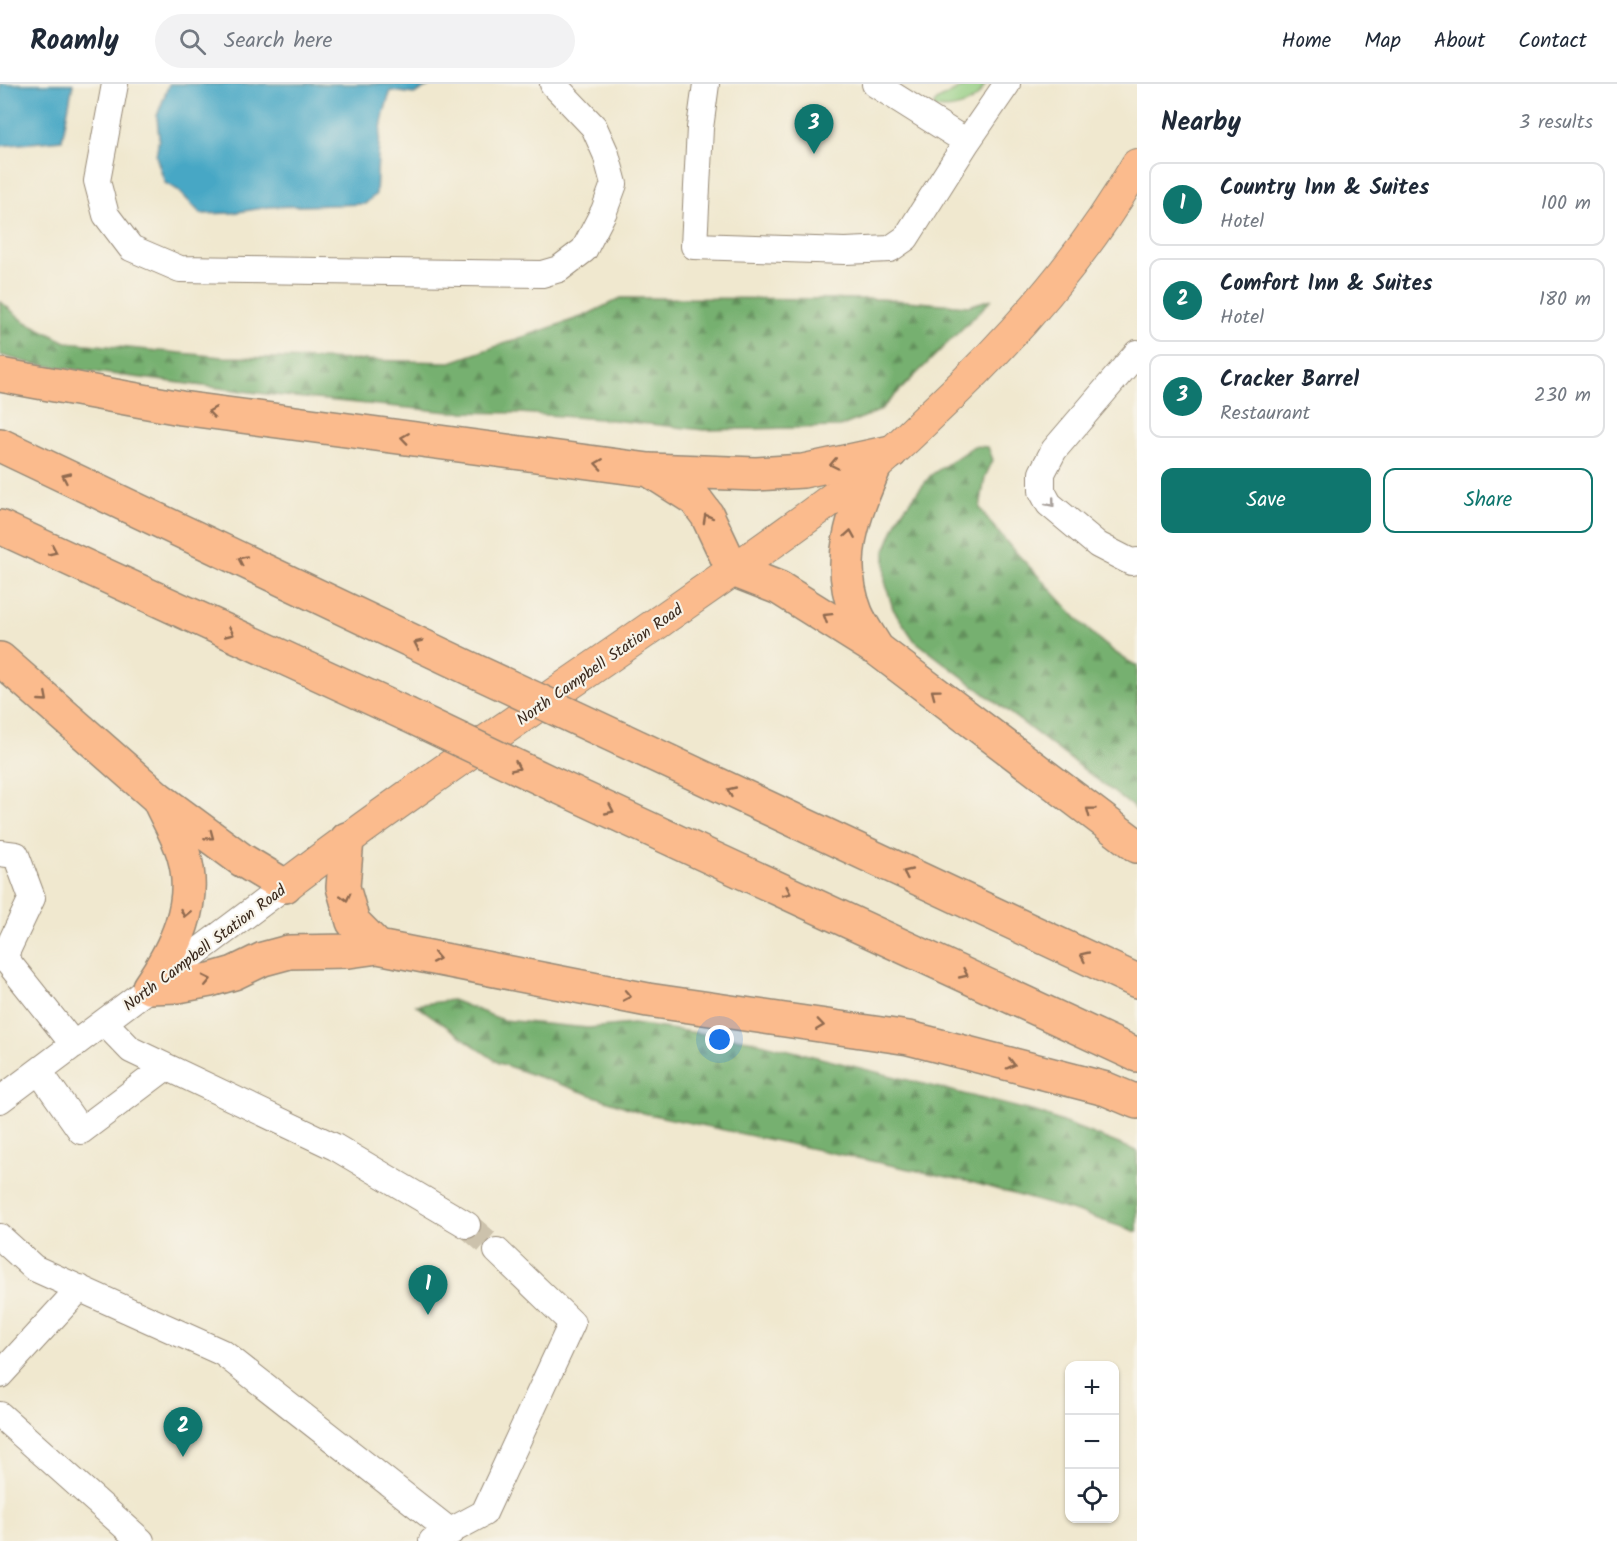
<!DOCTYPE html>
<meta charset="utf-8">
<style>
body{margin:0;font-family:Kalam,sans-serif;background:#f2f2f3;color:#1f2937}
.controls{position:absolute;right:18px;bottom:18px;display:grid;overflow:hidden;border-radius:12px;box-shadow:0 2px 4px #0004}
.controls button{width:54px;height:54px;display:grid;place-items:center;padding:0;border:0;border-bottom:2px solid #e0e1e3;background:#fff;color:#1f2937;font:30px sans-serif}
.you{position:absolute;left:720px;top:956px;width:21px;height:21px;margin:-15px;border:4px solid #fff;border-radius:50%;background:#1a73e8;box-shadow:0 0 0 9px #1a73e833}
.badge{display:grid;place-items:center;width:39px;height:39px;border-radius:50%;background:#0f766e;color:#fff;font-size:20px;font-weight:700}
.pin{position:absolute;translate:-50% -50px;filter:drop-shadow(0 2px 3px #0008)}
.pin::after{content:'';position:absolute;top:32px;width:21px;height:18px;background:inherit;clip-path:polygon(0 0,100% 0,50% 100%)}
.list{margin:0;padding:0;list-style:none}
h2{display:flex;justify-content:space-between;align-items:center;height:78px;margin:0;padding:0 24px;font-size:26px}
h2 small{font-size:20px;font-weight:400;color:#747a83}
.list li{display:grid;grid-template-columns:39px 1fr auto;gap:18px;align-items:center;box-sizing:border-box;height:84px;margin:0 12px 12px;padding:0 12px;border:2px solid #e0e1e3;border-radius:12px}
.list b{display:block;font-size:22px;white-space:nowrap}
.list p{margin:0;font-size:20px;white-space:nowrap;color:#747a83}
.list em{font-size:20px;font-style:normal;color:#747a83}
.actions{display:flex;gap:12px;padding:18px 24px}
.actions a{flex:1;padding:14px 0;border:2px solid #0f766e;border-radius:12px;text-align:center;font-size:21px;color:#0f766e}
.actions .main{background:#0f766e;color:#fff}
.icon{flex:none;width:33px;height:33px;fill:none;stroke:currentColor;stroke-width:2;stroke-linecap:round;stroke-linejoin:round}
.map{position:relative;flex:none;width:1137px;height:1457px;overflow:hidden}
header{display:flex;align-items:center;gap:36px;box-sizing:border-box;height:84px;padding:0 30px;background:#fff;border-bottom:2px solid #e0e1e3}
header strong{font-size:28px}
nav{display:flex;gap:33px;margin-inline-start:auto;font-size:21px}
.search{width:420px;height:54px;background:#f2f2f3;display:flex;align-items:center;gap:15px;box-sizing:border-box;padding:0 21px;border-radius:33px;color:#747a83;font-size:22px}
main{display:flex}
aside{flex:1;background:#fff}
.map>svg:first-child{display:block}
</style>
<header>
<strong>Roamly</strong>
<div class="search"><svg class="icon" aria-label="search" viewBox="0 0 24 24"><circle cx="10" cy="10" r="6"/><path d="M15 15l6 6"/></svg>Search here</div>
<nav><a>Home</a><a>Map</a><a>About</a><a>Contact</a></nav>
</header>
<main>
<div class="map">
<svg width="1137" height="1457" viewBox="0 0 1137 1457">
<defs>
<pattern id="forest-firs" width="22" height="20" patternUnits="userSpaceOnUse" patternTransform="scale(1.5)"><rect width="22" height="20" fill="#76b06f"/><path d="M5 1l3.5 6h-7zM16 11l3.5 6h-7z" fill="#628f5b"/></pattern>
</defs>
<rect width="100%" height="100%" fill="#f7f3e8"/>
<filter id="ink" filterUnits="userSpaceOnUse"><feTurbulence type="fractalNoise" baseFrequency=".0167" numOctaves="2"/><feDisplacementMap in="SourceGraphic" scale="12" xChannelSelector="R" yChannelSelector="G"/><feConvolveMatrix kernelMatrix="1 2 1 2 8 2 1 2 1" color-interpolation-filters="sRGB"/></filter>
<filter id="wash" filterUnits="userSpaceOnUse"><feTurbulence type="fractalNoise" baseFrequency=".008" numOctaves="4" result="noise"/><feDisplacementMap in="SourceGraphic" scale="24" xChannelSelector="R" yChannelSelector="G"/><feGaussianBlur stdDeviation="1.35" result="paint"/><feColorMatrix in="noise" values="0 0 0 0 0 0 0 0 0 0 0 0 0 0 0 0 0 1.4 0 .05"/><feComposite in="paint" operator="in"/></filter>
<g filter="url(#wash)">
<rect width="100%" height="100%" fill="#f0e8cf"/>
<!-- green -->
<path fill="#93cd81" stroke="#677c50" stroke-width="1.5" d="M 967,0 L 985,0 C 978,20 955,27 935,24 L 934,20 L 938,16 Z"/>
<!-- forest -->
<path fill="url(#forest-firs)" stroke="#586d46" stroke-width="1.5" d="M 621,214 L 881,215 L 968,222 L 992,215 L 879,327 L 839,343 L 704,346 L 613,336 L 520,329 L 450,328 L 274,311 L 33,280 L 0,271 L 0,217 L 24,237 L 66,258 L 222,273 L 451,278 L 584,232 Z
M 974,362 L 988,363 L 993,376 L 985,393 L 980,424 C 998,451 1021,474 1044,498 C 1070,527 1101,564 1137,582 L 1137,726 L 914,556 L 893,525 L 885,497 L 885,467 L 900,430 L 931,391 Z
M 452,916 L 503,936 L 588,944 L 633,940 L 749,956 L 1039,1029 L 1137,1067 L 1137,1148 L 1077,1128 L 971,1098 L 643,1029 L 499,979 L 416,921 Z"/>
<!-- water -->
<path fill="#46a7c5" stroke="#406872" stroke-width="1.5" d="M 0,0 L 73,0 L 62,56 L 0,62 Z
M 169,0 L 434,0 L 414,10 L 391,7 C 378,40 378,74 376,110 L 365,120 L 269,123 L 232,129 L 201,130 L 178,106 L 165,99 L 156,72 L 159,54 L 157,32 Z"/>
</g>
<g filter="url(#ink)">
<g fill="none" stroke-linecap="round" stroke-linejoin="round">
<!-- minor-tunnel -->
<path stroke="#ccc2ac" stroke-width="26" stroke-dasharray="26 13" stroke-linecap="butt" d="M 467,1141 L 497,1167"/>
<!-- minor casing -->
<g stroke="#968976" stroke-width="28">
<path id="minor" d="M 115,0 L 97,97 L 106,131 L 131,164 L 180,185 L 542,190 L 559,185 L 584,166 L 604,127 L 614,100 L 606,70 L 594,43 L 553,0
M 706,0 L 700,44 L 694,162 L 845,167 L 890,165 L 906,154 L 967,58 L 1007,0
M 875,0 L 967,58
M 1137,269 L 1054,366 L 1042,389 L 1042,407 L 1049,420 L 1098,461 L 1131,478 L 1137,477
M 0,769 L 16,771 L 32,814 L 4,873 L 0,875
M 0,868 L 74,961
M 104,938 L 131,966 L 335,1063 L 467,1141
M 39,987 L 81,1047 L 166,983
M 0,1016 L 285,802
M 0,1153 L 34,1184 L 223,1269 L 451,1448
M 0,1291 L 80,1204
M 0,1331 L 141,1457
M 432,1457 L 484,1429 L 572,1239 L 497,1167"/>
</g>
<!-- major casing -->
<g stroke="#968976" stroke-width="34">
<path id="major" d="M 285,802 C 406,710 534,625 659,538 C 732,487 805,437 875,382 C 897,365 917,344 937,325 C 1014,253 1085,172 1137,81"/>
</g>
<!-- highway casing -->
<g stroke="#968976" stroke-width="36">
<path id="highway" d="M 0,291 L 181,324 L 649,386 L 756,390 L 803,387 L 891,368
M 0,361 L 471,585
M 875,382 C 854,430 835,476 856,529 C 861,541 870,553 877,565 L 1137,762
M 651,387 L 695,415 L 707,431 L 733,486 L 779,504 L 873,563
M 0,443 L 406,630
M 0,575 L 158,714 L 242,776 L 285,802
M 623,656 L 1137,897
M 557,702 L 1137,971
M 347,755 L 343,803 L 353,838 L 378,863
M 149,903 L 178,902 L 210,896 L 234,889 L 263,875 L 289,868 L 349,867 L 378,863 L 648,916 L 909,954 L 1106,1005 L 1137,1018
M 149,903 C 175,865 198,819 184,772 C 179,753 167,734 159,716"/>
</g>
<!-- minor -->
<use href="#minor" stroke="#fff" stroke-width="26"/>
<!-- major -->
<use href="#major" stroke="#fbbb8d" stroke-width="32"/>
<!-- highway -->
<use href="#highway" stroke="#fbbb8d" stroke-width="33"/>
<!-- highway-bridge casing -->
<g stroke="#968976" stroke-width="36" stroke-linecap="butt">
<path id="highway-bridge" d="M 471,585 L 623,656
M 406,630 L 557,702"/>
</g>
<!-- highway-bridge -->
<use href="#highway-bridge" stroke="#fbbb8d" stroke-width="33"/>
</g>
<!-- one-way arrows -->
<defs><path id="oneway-chevron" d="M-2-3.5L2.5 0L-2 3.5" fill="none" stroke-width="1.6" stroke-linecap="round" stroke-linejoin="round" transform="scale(1.5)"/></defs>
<g stroke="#916b50">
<use href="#oneway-chevron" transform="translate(212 328) rotate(-172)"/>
<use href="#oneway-chevron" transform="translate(405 354) rotate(-172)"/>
<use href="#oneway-chevron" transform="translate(599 380) rotate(-172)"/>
<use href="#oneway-chevron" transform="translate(834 380) rotate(168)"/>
<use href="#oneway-chevron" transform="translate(66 393) rotate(-155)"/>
<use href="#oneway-chevron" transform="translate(707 434) rotate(-119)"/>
<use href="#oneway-chevron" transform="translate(850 450) rotate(-81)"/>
<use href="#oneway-chevron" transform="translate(53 467) rotate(25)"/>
<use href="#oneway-chevron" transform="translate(242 476) rotate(-155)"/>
<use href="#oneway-chevron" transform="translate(827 533) rotate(-148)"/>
<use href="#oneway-chevron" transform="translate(230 549) rotate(25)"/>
<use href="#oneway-chevron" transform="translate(418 560) rotate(-155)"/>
<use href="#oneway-chevron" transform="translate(935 609) rotate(-143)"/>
<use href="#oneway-chevron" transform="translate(44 614) rotate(41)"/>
<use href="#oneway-chevron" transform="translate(516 683) rotate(25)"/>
<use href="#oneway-chevron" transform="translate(731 707) rotate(-155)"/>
<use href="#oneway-chevron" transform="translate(610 726) rotate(25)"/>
<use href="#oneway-chevron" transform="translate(1090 727) rotate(-143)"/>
<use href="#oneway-chevron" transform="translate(210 752) rotate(37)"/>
<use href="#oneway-chevron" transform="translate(907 789) rotate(-155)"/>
<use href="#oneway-chevron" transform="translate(787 808) rotate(25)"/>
<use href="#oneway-chevron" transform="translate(346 813) rotate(75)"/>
<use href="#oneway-chevron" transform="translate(185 829) rotate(102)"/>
<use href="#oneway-chevron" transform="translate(1084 872) rotate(-155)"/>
<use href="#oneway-chevron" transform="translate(436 874) rotate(11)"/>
<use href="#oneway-chevron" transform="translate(964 890) rotate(25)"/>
<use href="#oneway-chevron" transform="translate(207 896) rotate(-12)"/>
<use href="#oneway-chevron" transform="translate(627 912) rotate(11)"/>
<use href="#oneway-chevron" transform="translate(820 941) rotate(8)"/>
<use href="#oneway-chevron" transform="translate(1011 980) rotate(15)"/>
</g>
<use stroke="#a79f9a" href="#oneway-chevron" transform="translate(1051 419) rotate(51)"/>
</g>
<g text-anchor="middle" stroke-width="4.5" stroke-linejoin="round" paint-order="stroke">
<!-- street labels -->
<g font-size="16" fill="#3b2a1e" stroke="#f7f3e8">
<text transform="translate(599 580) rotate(-35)" y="6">North Campbell Station Road</text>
<text transform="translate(204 863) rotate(-37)" y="6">North Campbell Station Road</text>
</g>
</g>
</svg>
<div class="controls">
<button>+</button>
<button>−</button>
<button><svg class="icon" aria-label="locate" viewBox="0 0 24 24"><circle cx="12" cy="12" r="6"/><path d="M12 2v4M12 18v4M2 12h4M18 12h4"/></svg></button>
</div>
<div class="you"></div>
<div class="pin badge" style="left:428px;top:1231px">1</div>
<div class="pin badge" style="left:183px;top:1373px">2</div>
<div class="pin badge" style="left:814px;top:70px">3</div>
</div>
<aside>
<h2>Nearby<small>3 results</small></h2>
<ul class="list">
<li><span class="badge">1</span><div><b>Country Inn &amp; Suites</b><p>Hotel</p></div><em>100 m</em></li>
<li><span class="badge">2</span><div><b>Comfort Inn &amp; Suites</b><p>Hotel</p></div><em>180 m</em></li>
<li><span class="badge">3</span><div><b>Cracker Barrel</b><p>Restaurant</p></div><em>230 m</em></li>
</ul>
<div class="actions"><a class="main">Save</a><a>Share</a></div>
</aside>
</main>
